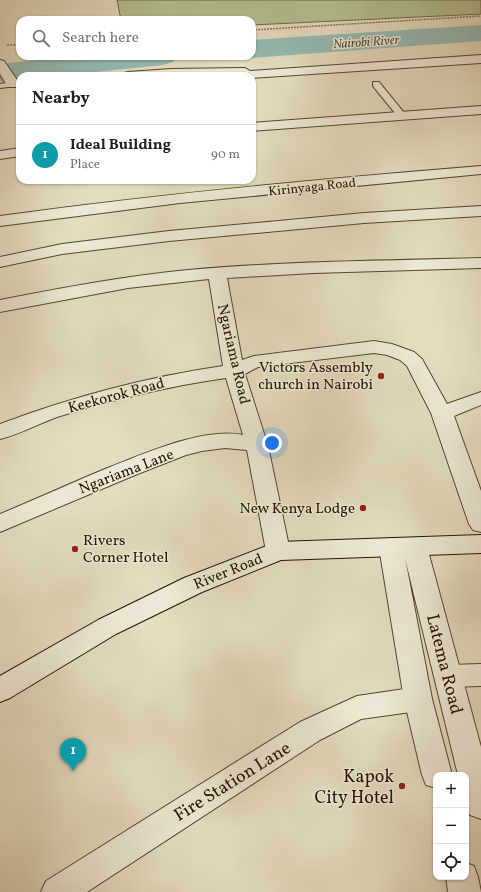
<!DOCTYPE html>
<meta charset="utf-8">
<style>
body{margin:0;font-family:Vollkorn,serif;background:#f6f6f6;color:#222}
.controls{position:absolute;right:12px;bottom:12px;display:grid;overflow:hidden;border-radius:8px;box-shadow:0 1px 3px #0004}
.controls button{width:36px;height:36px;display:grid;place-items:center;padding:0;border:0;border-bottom:1px solid #e0e0e0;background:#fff;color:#222;font:20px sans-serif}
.you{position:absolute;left:272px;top:443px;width:14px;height:14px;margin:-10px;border:3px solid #fff;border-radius:50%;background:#1a73e8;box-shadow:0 0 0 6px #1a73e833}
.badge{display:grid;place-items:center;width:26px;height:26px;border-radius:50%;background:#d93025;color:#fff;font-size:13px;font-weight:700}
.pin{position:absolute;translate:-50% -33px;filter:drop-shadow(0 1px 2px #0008)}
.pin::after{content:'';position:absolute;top:21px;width:14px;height:12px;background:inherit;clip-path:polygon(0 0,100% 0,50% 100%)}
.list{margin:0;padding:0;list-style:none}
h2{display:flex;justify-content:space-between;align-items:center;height:52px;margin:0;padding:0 16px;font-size:17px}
h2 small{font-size:13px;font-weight:400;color:#767676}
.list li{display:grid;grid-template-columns:26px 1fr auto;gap:12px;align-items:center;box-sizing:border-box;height:60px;padding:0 16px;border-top:1px solid #e0e0e0}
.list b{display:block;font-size:15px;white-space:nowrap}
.list p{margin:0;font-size:13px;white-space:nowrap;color:#767676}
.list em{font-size:13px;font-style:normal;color:#767676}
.icon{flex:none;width:22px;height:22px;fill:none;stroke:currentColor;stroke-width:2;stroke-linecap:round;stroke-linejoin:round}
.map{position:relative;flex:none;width:481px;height:892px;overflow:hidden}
.search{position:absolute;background:#fff;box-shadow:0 1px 3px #0004;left:16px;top:16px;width:240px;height:44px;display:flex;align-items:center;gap:10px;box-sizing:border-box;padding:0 14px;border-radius:12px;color:#767676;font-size:15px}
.panel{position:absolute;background:#fff;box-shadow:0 1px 3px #0004;left:16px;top:72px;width:240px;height:112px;border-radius:12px}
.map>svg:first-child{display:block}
</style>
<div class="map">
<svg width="481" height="892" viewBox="0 0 481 892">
<rect width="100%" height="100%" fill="#e4dcbf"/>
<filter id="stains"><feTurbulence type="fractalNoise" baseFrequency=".005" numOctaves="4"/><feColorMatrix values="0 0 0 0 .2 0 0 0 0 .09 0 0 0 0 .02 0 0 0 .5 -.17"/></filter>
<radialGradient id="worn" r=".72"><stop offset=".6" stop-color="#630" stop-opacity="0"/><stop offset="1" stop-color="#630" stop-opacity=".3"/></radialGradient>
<!-- green -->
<path fill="#b5c091" stroke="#6e6a48" d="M 117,0 L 481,0 L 481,14 L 252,25 L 252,20 L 121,20 Z"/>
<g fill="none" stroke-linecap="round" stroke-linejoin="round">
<!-- river -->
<path fill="#95bbb4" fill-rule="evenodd" d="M 481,25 L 481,41 L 252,58 L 245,56 L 252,56 L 252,40 Z
M 78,56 L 178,56 L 173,62 L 163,65 L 57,76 L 20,76 L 20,80 L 0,82 L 0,64 Z"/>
<!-- service casing -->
<g stroke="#564530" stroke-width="2">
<path id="service" d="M 13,82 L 16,82 L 16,86 L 0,88 L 0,84 Z
M 373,82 L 379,82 L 405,114 L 406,116 L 405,118 L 399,118 L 373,86 Z"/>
</g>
<!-- minor casing -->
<g stroke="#564530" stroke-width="2">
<path id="minor" d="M 481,55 L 481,63 L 252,78 L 252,76 L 122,76 L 124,73 L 128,72 L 171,69 L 245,68 L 250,71 Z
M 0,60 L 4,61 L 17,80 L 20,79 L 20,87 L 8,87 L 0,74 Z
M 481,106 L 481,114 L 252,131 L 252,123 Z
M 20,148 L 20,156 L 0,159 L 0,151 Z
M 481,206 L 481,216 L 364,223 L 169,241 L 62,254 L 0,267 L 0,257 L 62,244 L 169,231 L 364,213 Z
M 481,258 L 481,268 L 313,273 L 227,278 L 242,360 L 254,356 L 374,341 L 392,344 L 414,352 L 422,359 L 447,404 L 481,392 L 481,405 L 454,416 L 481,491 L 481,532 L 473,530 L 469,524 L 431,413 L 407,366 L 400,360 L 387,355 L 374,353 L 258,367 L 245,374 L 268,446 L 290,551 L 287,557 L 278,560 L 269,557 L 266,551 L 247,450 L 225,448 L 202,451 L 186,455 L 135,475 L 0,532 L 0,514 C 37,499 73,482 110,467 C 146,453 204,427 243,435 L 226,378 C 169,386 112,400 57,417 C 38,424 20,434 0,439 L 0,424 C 72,397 147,377 223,366 L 209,279 L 128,288 L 0,312 L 0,300 C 62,288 125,276 188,270 C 285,261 383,261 481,258 Z
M 481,664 L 481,686 L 448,687 L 438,684 L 434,676 L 438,668 L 448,665 Z
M 418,687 L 428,691 L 432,699 L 428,707 L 418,711 L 361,719 L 320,740 L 87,892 L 41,892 L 46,881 L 300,722 L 357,696 Z"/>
</g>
<!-- tertiary casing -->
<g stroke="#564530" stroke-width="2">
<path id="tertiary" d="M 481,166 L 481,174 L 180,203 L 0,226 L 0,216 C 160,194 320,179 481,166 Z
M 391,538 L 400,541 L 403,547 L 406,541 L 415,538 L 424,541 L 427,547 L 481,747 L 481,819 L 470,815 L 466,806 L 466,775 L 458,775 L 405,558 L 432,699 L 452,775 L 436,775 L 436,788 L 426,785 L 422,775 L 404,699 L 379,547 L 382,541 Z
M 466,863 L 474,866 L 478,877 L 481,892 L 448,892 L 446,877 L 466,877 Z"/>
</g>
<!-- secondary casing -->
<g stroke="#261300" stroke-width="2">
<path id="secondary" d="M 481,535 L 481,553 L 281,560 L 202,592 L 116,634 L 10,698 L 0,702 L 0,676 L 98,620 L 184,578 L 269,545 L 278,542 Z"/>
</g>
<!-- path -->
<path stroke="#261300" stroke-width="1.5" stroke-dasharray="0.5 1" stroke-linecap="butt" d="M 252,30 L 481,16
M 7,45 L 20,45"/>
<!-- service -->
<use href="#service" fill="#ede8d5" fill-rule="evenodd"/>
<!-- minor -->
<use href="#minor" fill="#ede8d5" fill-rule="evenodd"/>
<!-- tertiary -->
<use href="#tertiary" fill="#ede8d5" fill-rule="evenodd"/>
<!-- secondary -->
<use href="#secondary" fill="#ede8d5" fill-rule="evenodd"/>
</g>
<!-- markers -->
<g fill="#8f2418" stroke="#ede8d5" stroke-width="1.5">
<circle cx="381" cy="376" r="4"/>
<circle cx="363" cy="508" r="4"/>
<circle cx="75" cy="549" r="4"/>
<circle cx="402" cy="786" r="4"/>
</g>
<g text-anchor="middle" stroke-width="3" stroke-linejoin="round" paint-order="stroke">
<!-- far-water labels -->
<g font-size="13" font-style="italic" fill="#4d4e3f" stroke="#ede8d5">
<text transform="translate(366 41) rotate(-4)" y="5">Nairobi River</text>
</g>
<!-- far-street labels -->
<g font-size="13" fill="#261300" stroke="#ede8d5">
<text transform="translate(312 186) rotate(-6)" y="5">Kirinyaga Road</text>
</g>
<!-- street labels -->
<g font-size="15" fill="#261300" stroke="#ede8d5">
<text transform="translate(234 354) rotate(77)" y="5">Ngariama Road</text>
<text transform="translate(116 395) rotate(-15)" y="5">Keekorok Road</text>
<text transform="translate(126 471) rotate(-21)" y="5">Ngariama Lane</text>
<text transform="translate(228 571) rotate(-22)" y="5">River Road</text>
</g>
<!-- poi labels -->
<g font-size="15" fill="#261300" stroke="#ede8d5" text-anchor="end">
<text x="373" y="372">Victors Assembly<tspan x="373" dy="17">church in Nairobi</tspan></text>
<text x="355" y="513">New Kenya Lodge</text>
<text x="83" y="545" text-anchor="start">Rivers<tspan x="83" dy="17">Corner Hotel</tspan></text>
</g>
<!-- near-street labels -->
<g font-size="18" fill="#261300" stroke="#ede8d5">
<text transform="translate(445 664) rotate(76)" y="6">Latema Road</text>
<text transform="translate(232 781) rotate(-32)" y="6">Fire Station Lane</text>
</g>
<!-- near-poi labels -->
<g font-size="18" fill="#261300" stroke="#ede8d5" text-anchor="end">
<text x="394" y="782">Kapok<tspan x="394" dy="21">City Hotel</tspan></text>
</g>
</g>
<rect width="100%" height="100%" filter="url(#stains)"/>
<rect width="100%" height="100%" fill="url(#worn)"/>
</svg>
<div class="controls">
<button>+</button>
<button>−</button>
<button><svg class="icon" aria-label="locate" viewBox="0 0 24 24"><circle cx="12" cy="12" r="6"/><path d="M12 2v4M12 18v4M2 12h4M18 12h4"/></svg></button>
</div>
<div class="you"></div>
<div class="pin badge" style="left:73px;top:771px;background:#0f9aa8">1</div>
<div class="search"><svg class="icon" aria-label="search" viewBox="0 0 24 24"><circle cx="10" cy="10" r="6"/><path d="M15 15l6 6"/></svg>Search here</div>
<section class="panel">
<h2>Nearby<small></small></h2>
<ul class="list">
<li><span class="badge" style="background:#0f9aa8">1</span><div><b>Ideal Building</b><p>Place</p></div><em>90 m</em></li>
</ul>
</section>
</div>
